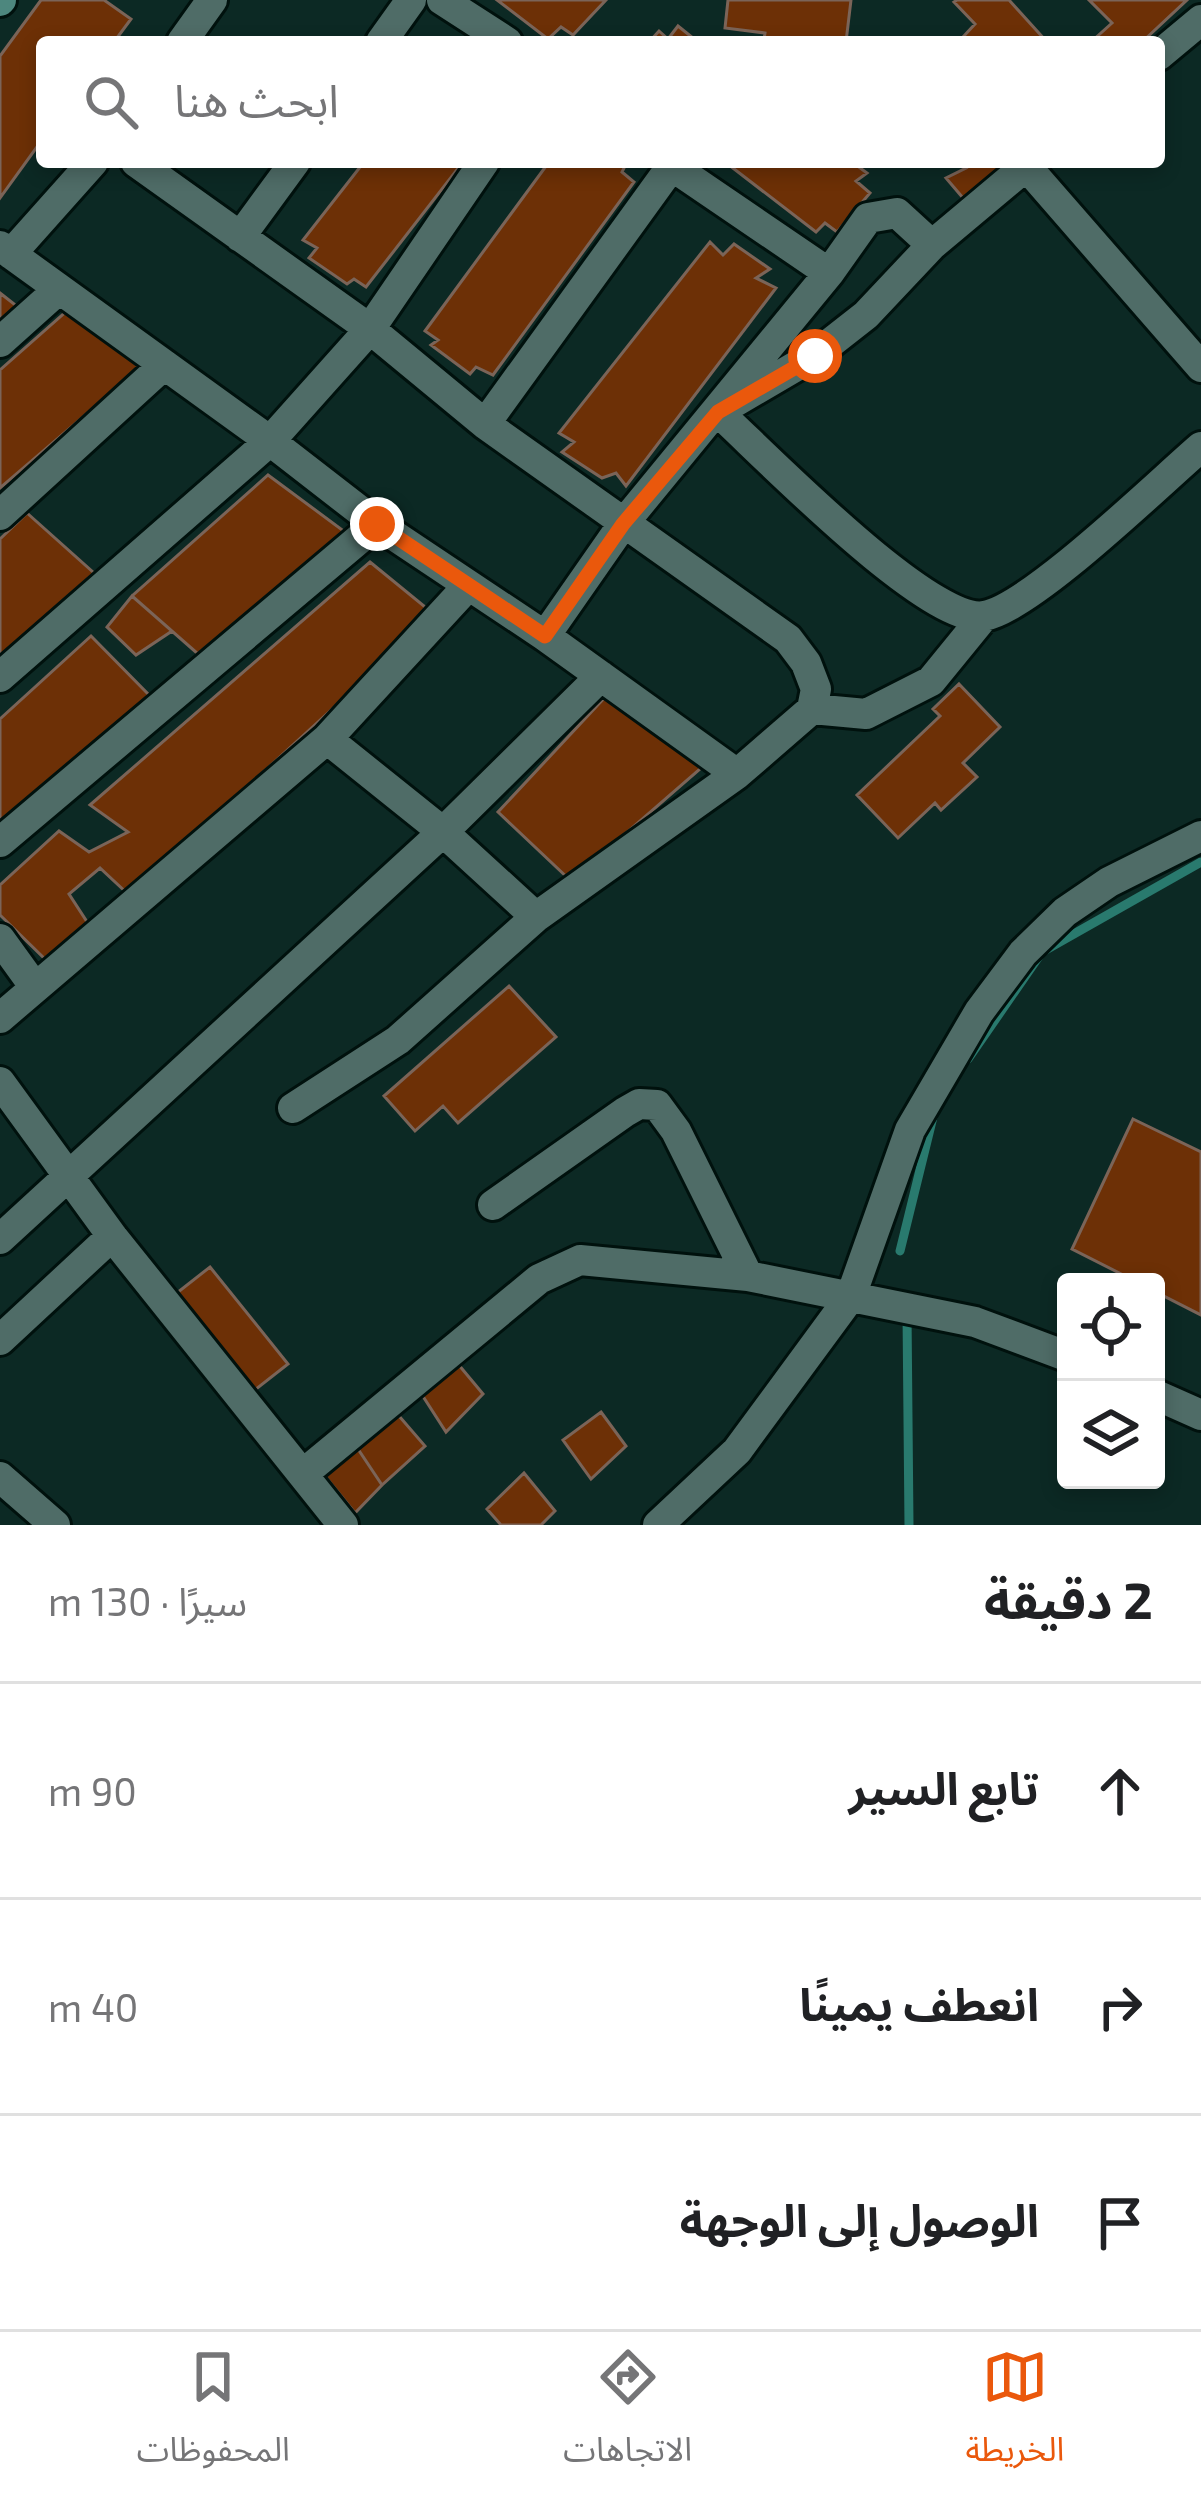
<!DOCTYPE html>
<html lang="ar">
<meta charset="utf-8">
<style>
body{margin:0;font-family:"Exo 2","Noto Sans Arabic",sans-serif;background:#f2f2f2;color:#202124;direction:rtl}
.controls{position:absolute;right:36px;bottom:36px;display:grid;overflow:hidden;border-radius:12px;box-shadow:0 6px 18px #0003}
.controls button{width:108px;height:108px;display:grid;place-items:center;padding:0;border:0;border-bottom:3px solid #e0e0e0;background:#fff;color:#202124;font:60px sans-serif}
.stop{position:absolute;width:36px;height:36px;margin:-27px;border:9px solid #ea580c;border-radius:50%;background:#fff}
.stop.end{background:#ea580c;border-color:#fff;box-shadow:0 3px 12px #0008}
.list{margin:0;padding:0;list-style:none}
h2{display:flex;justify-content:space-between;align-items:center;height:156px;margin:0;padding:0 48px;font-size:51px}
h2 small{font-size:39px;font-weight:400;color:#757577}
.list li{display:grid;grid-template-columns:78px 1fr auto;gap:36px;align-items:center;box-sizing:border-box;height:216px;padding:0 48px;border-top:3px solid #e0e0e0}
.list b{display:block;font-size:45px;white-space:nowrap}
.list em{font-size:39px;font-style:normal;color:#757577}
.icon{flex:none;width:66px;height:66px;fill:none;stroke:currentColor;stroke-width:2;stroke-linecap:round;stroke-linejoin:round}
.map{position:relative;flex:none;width:1201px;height:1525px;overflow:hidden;direction:ltr}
.search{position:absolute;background:#fff;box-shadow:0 6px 18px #0003;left:36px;right:36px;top:36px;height:132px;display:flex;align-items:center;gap:30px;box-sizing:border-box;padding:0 42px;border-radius:12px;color:#757577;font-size:45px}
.sheet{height:804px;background:#fff}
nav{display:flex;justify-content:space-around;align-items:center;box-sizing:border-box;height:168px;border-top:3px solid #e0e0e0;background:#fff;font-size:33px;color:#757577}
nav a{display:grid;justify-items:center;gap:6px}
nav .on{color:#ea580c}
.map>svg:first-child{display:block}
</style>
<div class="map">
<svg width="1201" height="1525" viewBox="0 0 1201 1525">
<rect width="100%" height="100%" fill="#0c2924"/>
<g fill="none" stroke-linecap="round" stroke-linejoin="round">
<!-- stream -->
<path stroke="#297a6e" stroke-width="9" d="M 968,1059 L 1042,952 L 1201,862
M 900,1251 L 934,1113
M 907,1313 L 909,1525"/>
</g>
<!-- building -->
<path fill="#6d3006" stroke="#7b6458" stroke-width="3" d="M 41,0 L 104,0 L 131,19 L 114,42 L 42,42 L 42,140 L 0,198 L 0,56 Z
M 497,0 L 606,0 L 573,35 L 561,27 L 548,39 Z
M 728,0 L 851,0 L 846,42 L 764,39 L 765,33 L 725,28 Z
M 957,0 L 1009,0 L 1047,42 L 965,42 L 962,38 L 975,24 L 954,2 Z
M 1089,0 L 1187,0 L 1142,42 L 1091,42 L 1112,23 Z
M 678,26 L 698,42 L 649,42 L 659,31 L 668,39 Z
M 364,162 L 463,162 L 366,287 L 354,279 L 347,284 L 309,258 L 317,248 L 303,240 Z
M 549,162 L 627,162 L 622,172 L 634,182 L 493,375 L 476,367 L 470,374 L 431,345 L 438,340 L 425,331 Z
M 725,162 L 852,162 L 867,173 L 856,181 L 870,193 L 837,232 L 825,223 L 816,232 Z
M 960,162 L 1015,162 L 969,205 L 946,178 L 966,168 Z
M 710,242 L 723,255 L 734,244 L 770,269 L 756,278 L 776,288 L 626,486 L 616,473 L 602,478 L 562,452 L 574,442 L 559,433 Z
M 0,293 L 18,307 L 0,324 Z
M 68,310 L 145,364 L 0,488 L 0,370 Z
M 268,475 L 345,532 L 198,654 L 132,596 Z
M 27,513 L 94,573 L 0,658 L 0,539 Z
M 370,562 L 435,615 L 129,895 L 100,868 L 69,894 L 91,928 L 47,961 L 0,915 L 0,885 L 59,831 L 89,852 L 128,832 L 90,805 Z
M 132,596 L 172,631 L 136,655 L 107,627 Z
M 91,636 L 150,696 L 0,831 L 0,719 Z
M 959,684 L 1000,727 L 963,763 L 977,777 L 941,810 L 935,803 L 898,838 L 857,795 L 940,716 L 933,709 Z
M 609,693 L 708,762 L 571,881 L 498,812 Z
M 509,986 L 556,1037 L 458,1123 L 443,1106 L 415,1131 L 384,1096 Z
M 1133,1119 L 1201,1152 L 1201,1315 L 1156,1292 L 1156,1282 L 1137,1282 L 1072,1249 Z
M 210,1267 L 288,1364 L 251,1393 L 173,1296 Z
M 453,1358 L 483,1394 L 446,1432 L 415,1384 Z
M 393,1409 L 425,1446 L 382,1485 L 354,1443 Z
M 601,1412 L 626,1446 L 591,1479 L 563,1440 Z
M 354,1443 L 382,1485 L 355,1513 L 320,1470 Z
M 524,1473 L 555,1511 L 541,1525 L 501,1525 L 487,1509 Z"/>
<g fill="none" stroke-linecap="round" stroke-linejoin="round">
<!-- minor casing -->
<g stroke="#00110d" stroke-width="36">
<path id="minor" d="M 442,0 L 507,42
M 182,42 L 212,0
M 381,42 L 411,0
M 1159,55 L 1201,20
M 136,162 L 370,329 L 485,424 L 788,639 L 806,663 L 816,689 L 812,709 L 737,774 L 536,917 L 398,1040 L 293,1108
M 666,162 L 829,273
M 1026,166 L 1201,367
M 240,237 L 295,162
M 0,246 L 270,441 L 377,524 L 545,636 L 737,774
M 11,254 L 93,162
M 0,342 L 58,290
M 733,403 L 815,355 L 866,315 L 932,245 L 1031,162
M 718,412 C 763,453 929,625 984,616 C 1031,608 1159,483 1201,447
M 485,424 L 671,167
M 0,515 L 164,365
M 545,636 L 623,524 L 829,273 L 868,218 L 897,213 L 932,245
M 0,677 L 270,441 L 370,329 L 484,162
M 812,709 L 866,714 L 931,681 L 984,616
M 327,739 L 443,832 L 536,917
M 0,842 L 377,524
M 0,939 L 34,986
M 0,1018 L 327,739 L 467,587
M 0,1082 L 112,1236 L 343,1525
M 493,1205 L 625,1112 L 639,1104 L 657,1105 L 676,1131 L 748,1276
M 0,1239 L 443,832 L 601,676
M 0,1340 L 112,1236
M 1156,1395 L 1201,1415
M 304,1473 L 539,1279 L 580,1260 L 748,1276 L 975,1322 L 1066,1356
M 0,1477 L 55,1525
M 658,1525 L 737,1451 L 851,1296 L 910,1130 L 979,1012 L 1023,953 L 1065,912 L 1109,882 L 1201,836"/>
</g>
<!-- secondary casing -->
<g stroke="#00110d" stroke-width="36">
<path id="secondary" d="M 0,1 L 1,0"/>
</g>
<!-- minor -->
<use href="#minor" stroke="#4f6c67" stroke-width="30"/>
<!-- secondary -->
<use href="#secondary" stroke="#4d877e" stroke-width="30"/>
</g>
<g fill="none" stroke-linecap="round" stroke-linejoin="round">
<!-- route -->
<path stroke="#ea580c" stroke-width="15" d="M 377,524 L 545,636 L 623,524 L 718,412 L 815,356"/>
</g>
</svg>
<div class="controls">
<button><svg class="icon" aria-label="locate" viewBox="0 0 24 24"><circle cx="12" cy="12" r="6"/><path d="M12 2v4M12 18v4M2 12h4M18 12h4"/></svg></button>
<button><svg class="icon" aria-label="layers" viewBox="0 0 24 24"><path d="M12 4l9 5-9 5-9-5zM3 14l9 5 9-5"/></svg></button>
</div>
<div class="stop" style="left:815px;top:356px"></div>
<div class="stop end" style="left:377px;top:524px"></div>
<div class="search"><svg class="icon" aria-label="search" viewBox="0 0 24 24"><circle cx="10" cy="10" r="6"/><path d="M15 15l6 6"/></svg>ابحث هنا</div>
</div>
<section class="sheet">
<h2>2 دقيقة<small>سيرًا · 130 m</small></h2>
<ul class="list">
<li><svg class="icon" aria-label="ahead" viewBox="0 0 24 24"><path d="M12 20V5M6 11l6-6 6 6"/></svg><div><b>تابع السير</b></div><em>90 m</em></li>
<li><svg class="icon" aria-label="right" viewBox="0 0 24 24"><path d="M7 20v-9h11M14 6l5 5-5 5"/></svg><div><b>انعطف يمينًا</b></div><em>40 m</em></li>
<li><svg class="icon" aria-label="arrive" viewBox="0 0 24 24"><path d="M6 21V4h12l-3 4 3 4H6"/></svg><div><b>الوصول إلى الوجهة</b></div></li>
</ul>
</section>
<nav>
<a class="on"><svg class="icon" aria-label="map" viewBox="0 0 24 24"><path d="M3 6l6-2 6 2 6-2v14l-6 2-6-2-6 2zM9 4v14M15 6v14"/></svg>الخريطة</a>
<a><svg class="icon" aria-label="directions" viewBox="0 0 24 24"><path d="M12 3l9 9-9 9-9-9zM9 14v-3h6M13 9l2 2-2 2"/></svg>الاتجاهات</a>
<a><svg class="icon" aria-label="saved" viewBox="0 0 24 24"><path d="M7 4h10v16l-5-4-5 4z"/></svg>المحفوظات</a>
</nav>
